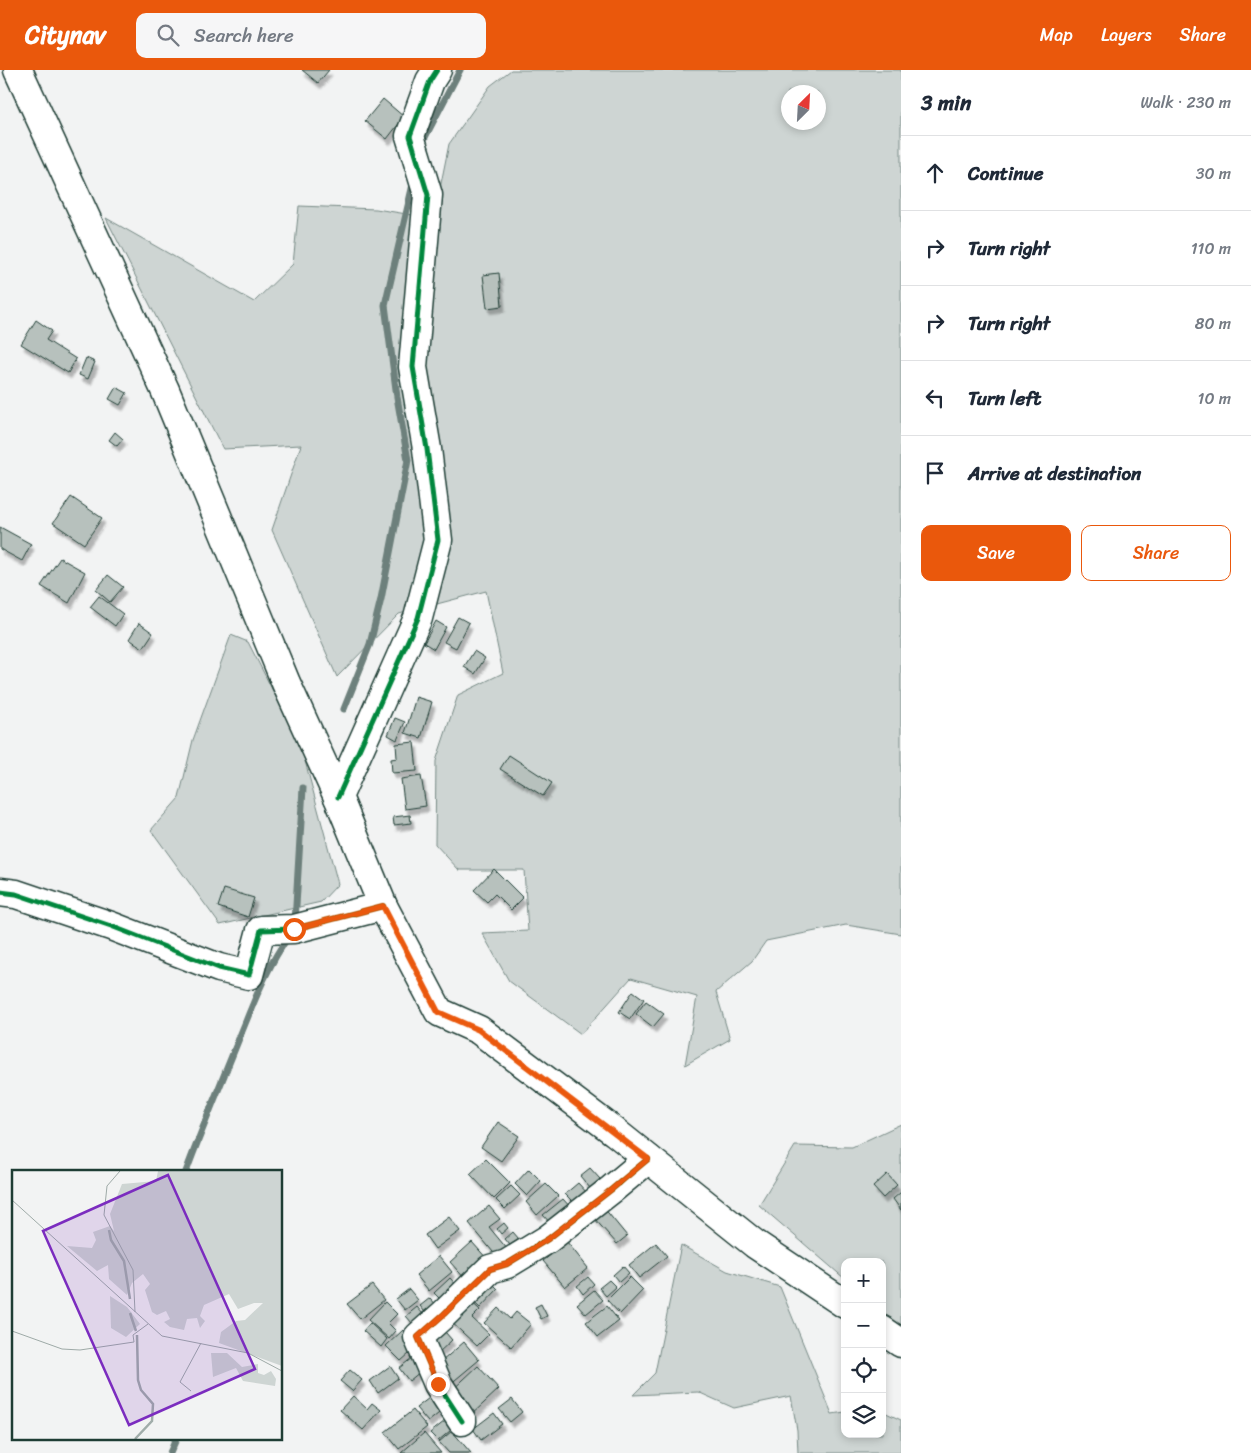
<!DOCTYPE html>
<meta charset="utf-8">
<style>
body{margin:0;font-family:Sriracha,sans-serif;background:#f6f6f7;color:#1f2937}
.controls{position:absolute;right:15px;bottom:15px;display:grid;overflow:hidden;border-radius:10px;box-shadow:0 2px 8px #0003}
.controls button{width:45px;height:45px;display:grid;place-items:center;padding:0;border:0;border-bottom:1px solid #e0e1e3;background:#fff;color:#1f2937;font:25px sans-serif}
.compass{position:absolute;left:781px;top:15px;width:45px;height:45px;border-radius:50%;background:#fff;box-shadow:0 2px 8px #0003;rotate:24deg}
.stop{position:absolute;width:15px;height:15px;margin:-11px;border:4px solid #ea580c;border-radius:50%;background:#fff}
.stop.end{background:#ea580c;border-color:#fff;box-shadow:0 1px 5px #0008}
.list{margin:0;padding:0;list-style:none}
h2{display:flex;justify-content:space-between;align-items:center;height:65px;margin:0;padding:0 20px;font-size:21px}
h2 small{font-size:16px;font-weight:400;color:#747a83}
.list li{display:grid;grid-template-columns:32px 1fr auto;gap:15px;align-items:center;box-sizing:border-box;height:75px;padding:0 20px;border-top:1px solid #e0e1e3}
.list b{display:block;font-size:19px;white-space:nowrap}
.list em{font-size:16px;font-style:normal;color:#747a83}
.actions{display:flex;gap:10px;padding:15px 20px}
.actions a{flex:1;padding:11px 0;border:1px solid #ea580c;border-radius:10px;text-align:center;font-size:18px;color:#ea580c}
.actions .main{background:#ea580c;color:#fff}
.icon{flex:none;width:28px;height:28px;fill:none;stroke:currentColor;stroke-width:2;stroke-linecap:round;stroke-linejoin:round}
.map{position:relative;flex:none;width:901px;height:1383px;overflow:hidden}
header{display:flex;align-items:center;gap:30px;box-sizing:border-box;height:70px;padding:0 25px;background:#ea580c;color:#fff}
header strong{font-size:24px}
nav{display:flex;gap:28px;margin-inline-start:auto;font-size:18px}
.search{width:350px;height:45px;background:#f6f6f7;display:flex;align-items:center;gap:12px;box-sizing:border-box;padding:0 18px;border-radius:10px;color:#747a83;font-size:19px}
main{display:flex}
aside{flex:1;background:#fff}
.map>svg:first-child{display:block}
</style>
<header>
<strong>Citynav</strong>
<div class="search"><svg class="icon" aria-label="search" viewBox="0 0 24 24"><circle cx="10" cy="10" r="6"/><path d="M15 15l6 6"/></svg>Search here</div>
<nav><a>Map</a><a>Layers</a><a>Share</a></nav>
</header>
<main>
<div class="map">
<svg width="901" height="1383" viewBox="0 0 901 1383">
<defs>
<filter id="shadow"><feDropShadow dx="3" dy="5.5" stdDeviation="1" flood-color="#0004"/></filter>
</defs>
<rect width="100%" height="100%" fill="#f2f3f3"/>
<filter id="ink" filterUnits="userSpaceOnUse"><feTurbulence type="fractalNoise" baseFrequency=".02" numOctaves="2"/><feDisplacementMap in="SourceGraphic" scale="10" xChannelSelector="R" yChannelSelector="G"/><feConvolveMatrix kernelMatrix="1 2 1 2 8 2 1 2 1" color-interpolation-filters="sRGB"/></filter>
<g filter="url(#ink)">
<!-- green -->
<path fill="#ced5d3" stroke="#768984" fill-rule="evenodd" d="M 511,0 L 901,0 L 901,864 L 846,855 L 766,871 L 752,891 L 716,922 L 730,969 L 685,995 L 697,927 L 631,908 L 581,964 L 509,911 L 482,863 L 528,861 L 524,800 L 459,800 L 435,774 L 436,691 L 458,625 L 503,603 L 486,521 L 399,544 L 337,607 L 272,460 L 301,375 L 223,379 L 106,148 L 254,232 L 293,194 L 299,136 L 376,139 L 419,146 L 435,143 L 449,74 L 490,16 ZM 788,22 L 818,22 L 818,52 L 788,52 Z
M 231,565 L 248,572 L 301,676 L 338,814 L 321,832 L 220,855 L 151,760 L 179,728 L 193,670 Z
M 901,1054 L 901,1258 L 882,1241 L 882,1192 L 845,1192 L 845,1209 L 759,1135 L 795,1076 L 852,1077 Z
M 681,1175 L 727,1201 L 780,1217 L 832,1344 L 845,1342 L 845,1364 L 882,1364 L 882,1341 L 901,1350 L 901,1383 L 798,1383 L 797,1360 L 791,1326 L 734,1338 L 698,1322 L 633,1325 L 655,1303 Z"/>
<g fill="none" stroke-linecap="round" stroke-linejoin="round">
<!-- stream -->
<path stroke="#6d807b" stroke-width="7" d="M 421,75 L 460,0
M 344,639 L 370,574 L 381,529 L 408,390 L 397,327 L 385,235 L 414,110
M 295,852 L 303,718
M 186,1102 C 203,1056 222,1011 240,966 C 254,932 267,896 289,866
M 170,1383 L 176,1369"/>
</g>
<!-- building -->
<path fill="#b7c1bd" stroke="#1f3d34" filter="url(#shadow)" d="M 302,0 L 329,0 L 318,13 Z
M 383,29 L 404,47 L 387,69 L 365,51 Z
M 499,203 L 502,236 L 487,238 L 483,205 Z
M 36,250 L 52,261 L 46,270 L 76,289 L 68,303 L 21,274 Z
M 86,288 L 95,292 L 88,309 L 79,305 Z
M 116,317 L 127,323 L 120,335 L 109,329 Z
M 115,362 L 123,369 L 117,376 L 109,370 Z
M 71,427 L 102,448 L 84,474 L 53,453 Z
M 0,457 L 31,474 L 22,491 L 0,479 Z
M 60,488 L 85,502 L 69,533 L 41,516 Z
M 108,505 L 123,517 L 110,532 L 96,520 Z
M 99,526 L 123,544 L 115,556 L 90,537 Z
M 458,547 L 469,553 L 456,578 L 444,572 Z
M 436,551 L 446,557 L 434,579 L 424,573 Z
M 139,553 L 153,563 L 143,578 L 129,569 Z
M 474,581 L 485,588 L 475,604 L 464,597 Z
M 416,627 L 432,632 L 421,668 L 405,663 Z
M 395,648 L 405,652 L 397,670 L 388,665 Z
M 414,672 L 417,701 L 392,703 L 391,689 L 397,688 L 396,674 Z
M 509,685 L 552,713 L 543,726 L 500,699 Z
M 421,706 L 426,736 L 405,739 L 401,709 Z
M 410,745 L 411,753 L 394,755 L 393,747 Z
M 494,799 L 523,828 L 511,840 L 495,824 L 487,832 L 474,820 Z
M 224,819 L 254,828 L 248,847 L 218,837 Z
M 633,921 L 644,929 L 630,949 L 619,942 Z
M 646,931 L 664,944 L 653,957 L 636,944 Z
M 498,1052 L 519,1066 L 501,1091 L 481,1077 Z
M 486,1089 L 510,1113 L 494,1129 L 470,1104 Z
M 590,1098 L 600,1109 L 590,1118 L 580,1106 Z
M 529,1099 L 541,1111 L 527,1126 L 515,1114 Z
M 887,1104 L 897,1115 L 883,1128 L 873,1117 Z
M 578,1113 L 588,1124 L 576,1135 L 565,1124 Z
M 546,1114 L 558,1126 L 537,1145 L 526,1132 Z
M 511,1116 L 520,1125 L 505,1139 L 496,1130 Z
M 901,1122 L 901,1140 L 893,1129 Z
M 563,1129 L 571,1138 L 551,1154 L 543,1145 Z
M 489,1136 L 500,1149 L 489,1157 L 508,1180 L 498,1188 L 469,1153 Z
M 604,1138 L 627,1166 L 617,1174 L 593,1147 Z
M 449,1147 L 460,1161 L 435,1179 L 425,1165 Z
M 504,1153 L 508,1158 L 501,1164 L 497,1159 Z
M 513,1162 L 519,1169 L 510,1175 L 505,1169 Z
M 472,1172 L 488,1190 L 466,1210 L 450,1192 Z
M 567,1172 L 588,1198 L 565,1217 L 543,1191 Z
M 656,1173 L 667,1186 L 639,1208 L 629,1195 Z
M 439,1186 L 452,1202 L 429,1221 L 416,1205 Z
M 623,1196 L 629,1203 L 619,1212 L 613,1205 Z
M 486,1207 L 498,1219 L 480,1238 L 468,1227 Z
M 588,1207 L 594,1214 L 583,1224 L 577,1216 Z
M 630,1207 L 643,1220 L 620,1244 L 607,1230 Z
M 450,1208 L 460,1219 L 445,1234 L 434,1223 Z
M 609,1210 L 616,1217 L 606,1226 L 599,1218 Z
M 372,1215 L 384,1230 L 360,1249 L 347,1234 Z
M 409,1219 L 418,1230 L 405,1240 L 396,1229 Z
M 594,1220 L 603,1230 L 586,1244 L 577,1234 Z
M 430,1228 L 439,1238 L 429,1247 L 420,1236 Z
M 467,1228 L 480,1240 L 472,1248 L 489,1264 L 477,1276 L 448,1249 Z
M 385,1232 L 397,1244 L 388,1253 L 396,1261 L 389,1269 L 368,1250 Z
M 541,1234 L 547,1246 L 541,1249 L 535,1237 Z
M 607,1236 L 619,1251 L 598,1267 L 586,1252 Z
M 417,1237 L 429,1251 L 418,1260 L 406,1246 Z
M 498,1238 L 510,1249 L 516,1242 L 531,1254 L 511,1277 L 484,1253 Z
M 370,1253 L 387,1269 L 381,1277 L 363,1261 Z
M 439,1255 L 452,1270 L 438,1283 L 424,1269 Z
M 403,1260 L 418,1276 L 401,1291 L 386,1276 Z
M 464,1272 L 479,1290 L 449,1315 L 434,1298 Z
M 416,1285 L 426,1297 L 409,1311 L 399,1298 Z
M 390,1296 L 398,1308 L 378,1323 L 370,1311 Z
M 478,1296 L 499,1319 L 469,1347 L 448,1324 Z
M 350,1300 L 362,1310 L 352,1321 L 340,1311 Z
M 433,1325 L 444,1339 L 428,1352 L 416,1338 Z
M 353,1326 L 367,1339 L 372,1333 L 381,1340 L 363,1360 L 340,1340 Z
M 512,1329 L 522,1342 L 510,1352 L 499,1339 Z
M 413,1340 L 427,1357 L 399,1379 L 385,1362 Z
M 494,1343 L 502,1354 L 481,1370 L 473,1359 Z
M 450,1347 L 457,1355 L 438,1371 L 430,1363 Z
M 452,1361 L 471,1383 L 449,1383 L 439,1372 Z
M 424,1363 L 441,1383 L 401,1383 Z"/>
<g fill="none" stroke-linecap="round" stroke-linejoin="round">
<!-- minor casing -->
<g stroke="#1f3d34" stroke-width="31">
<path id="minor" d="M 338,727 L 418,548 L 438,470 L 427,379 L 413,297 L 428,125 L 410,66 L 430,11 L 437,0
M 0,822 L 16,824 L 111,856 L 219,898 L 249,905 L 261,860 L 294,859 L 383,836
M 462,1351 L 438,1314 L 418,1267 L 444,1244 L 490,1199 L 507,1194 L 548,1169 L 612,1119 L 648,1089"/>
</g>
<!-- major casing -->
<g stroke="#1f3d34" stroke-width="31">
<path id="major" d="M 18,0 L 165,320 L 286,613 L 338,727 L 383,836 L 439,942 L 479,960 L 615,1062 L 755,1174 L 845,1234
M 882,1260 L 901,1273"/>
</g>
<!-- minor -->
<use href="#minor" stroke="#fff" stroke-width="28"/>
<!-- major -->
<use href="#major" stroke="#fff" stroke-width="28"/>
<!-- cycleway casing -->
<g stroke="#fff" stroke-width="8">
<path id="cycleway" d="M 338,727 L 418,548 L 438,470 L 427,379 L 413,297 L 428,125 L 410,66 L 430,11 L 437,0
M 0,822 L 16,824 L 111,856 L 219,898 L 249,905 L 261,860 L 294,859 L 383,836
M 462,1351 L 438,1314 L 418,1267 L 444,1244 L 490,1199 L 507,1194 L 548,1169 L 612,1119 L 648,1089"/>
</g>
<!-- cycleway -->
<use href="#cycleway" stroke="#00873e" stroke-width="5"/>
</g>
</g>
<g fill="none" stroke-linecap="round" stroke-linejoin="round" filter="url(#ink)">
<!-- route -->
<path stroke="#ea580c" stroke-width="6" d="M 294,859 L 383,836 L 438,942 L 479,960 L 648,1089 L 612,1119 L 548,1169 L 507,1194 L 490,1199 L 444,1244 L 418,1267 L 438,1314"/>
</g>
<!-- overview -->
<g transform="translate(12 1100)">
<rect width="270" height="270" fill="#f2f3f3"/>
<path d="M 146,1 L 270,1 L 270,196 L 207,173 L 209,162 L 224,151 L 233,150 L 251,133 L 242,133 L 226,139 L 217,124 L 192,135 L 188,146 L 193,151 L 188,158 L 185,148 L 175,149 L 172,160 L 158,157 L 152,152 L 158,149 L 154,141 L 145,145 L 140,142 L 133,120 L 138,114 L 131,104 L 120,113 L 115,125 L 97,109 L 96,95 L 85,101 L 55,76 L 80,78 L 84,70 L 81,62 L 98,56 L 102,61 L 98,44 L 110,14 L 144,11 ZM 98,126 L 115,137 L 128,154 L 114,167 L 99,158 ZM 199,183 L 215,183 L 230,197 L 246,194 L 246,203 L 252,205 L 259,201 L 264,209 L 263,216 L 231,211 L 224,198 L 201,207 Z" fill="#ced5d3"/>
<path fill="none" stroke="#a1adaa" stroke-width="2.5" d="M 97,60 L 99,70 L 112,91 L 118,129M 118,143 L 124,161M 123,269 L 140,251 L 141,234 L 129,220 L 126,210 L 125,165"/>
<path fill="none" stroke="#9eaaa7" stroke-width="1" d="M 108,1 L 95,16 L 92,45 L 121,100 L 123,142M 0,30 L 150,166 L 236,183 L 270,201M 0,161 L 50,179 L 68,180 L 122,172 L 121,165 L 136,154M 179,221 L 168,212 L 189,173"/>
<path fill="#7b2cbf" fill-opacity="0.15" stroke="#7b2cbf" stroke-width="2.5" d="M 156,5 L 243,199 L 117,255 L 31,61 Z"/>
<rect width="270" height="270" fill="none" stroke="#1f3d34" stroke-width="2.5"/>
</g>
</svg>
<div class="controls">
<button>+</button>
<button>−</button>
<button><svg class="icon" aria-label="locate" viewBox="0 0 24 24"><circle cx="12" cy="12" r="6"/><path d="M12 2v4M12 18v4M2 12h4M18 12h4"/></svg></button>
<button><svg class="icon" aria-label="layers" viewBox="0 0 24 24"><path d="M12 4l9 5-9 5-9-5zM3 14l9 5 9-5"/></svg></button>
</div>
<svg class="compass" viewBox="-18 -18 36 36"><path d="M0-13l5 13h-10z" fill="#e53935"/><path d="M0 13l5-13h-10z" fill="#747a83"/></svg>
<div class="stop" style="left:294px;top:859px"></div>
<div class="stop end" style="left:438px;top:1314px"></div>
</div>
<aside>
<h2>3 min<small>Walk · 230 m</small></h2>
<ul class="list">
<li><svg class="icon" aria-label="ahead" viewBox="0 0 24 24"><path d="M12 20V5M6 11l6-6 6 6"/></svg><div><b>Continue</b></div><em>30 m</em></li>
<li><svg class="icon" aria-label="right" viewBox="0 0 24 24"><path d="M7 20v-9h11M14 6l5 5-5 5"/></svg><div><b>Turn right</b></div><em>110 m</em></li>
<li><svg class="icon" aria-label="right" viewBox="0 0 24 24"><path d="M7 20v-9h11M14 6l5 5-5 5"/></svg><div><b>Turn right</b></div><em>80 m</em></li>
<li><svg class="icon" aria-label="left" viewBox="0 0 24 24"><path d="M17 20v-9H6M10 6l-5 5 5 5"/></svg><div><b>Turn left</b></div><em>10 m</em></li>
<li><svg class="icon" aria-label="arrive" viewBox="0 0 24 24"><path d="M6 21V4h12l-3 4 3 4H6"/></svg><div><b>Arrive at destination</b></div></li>
</ul>
<div class="actions"><a class="main">Save</a><a>Share</a></div>
</aside>
</main>
